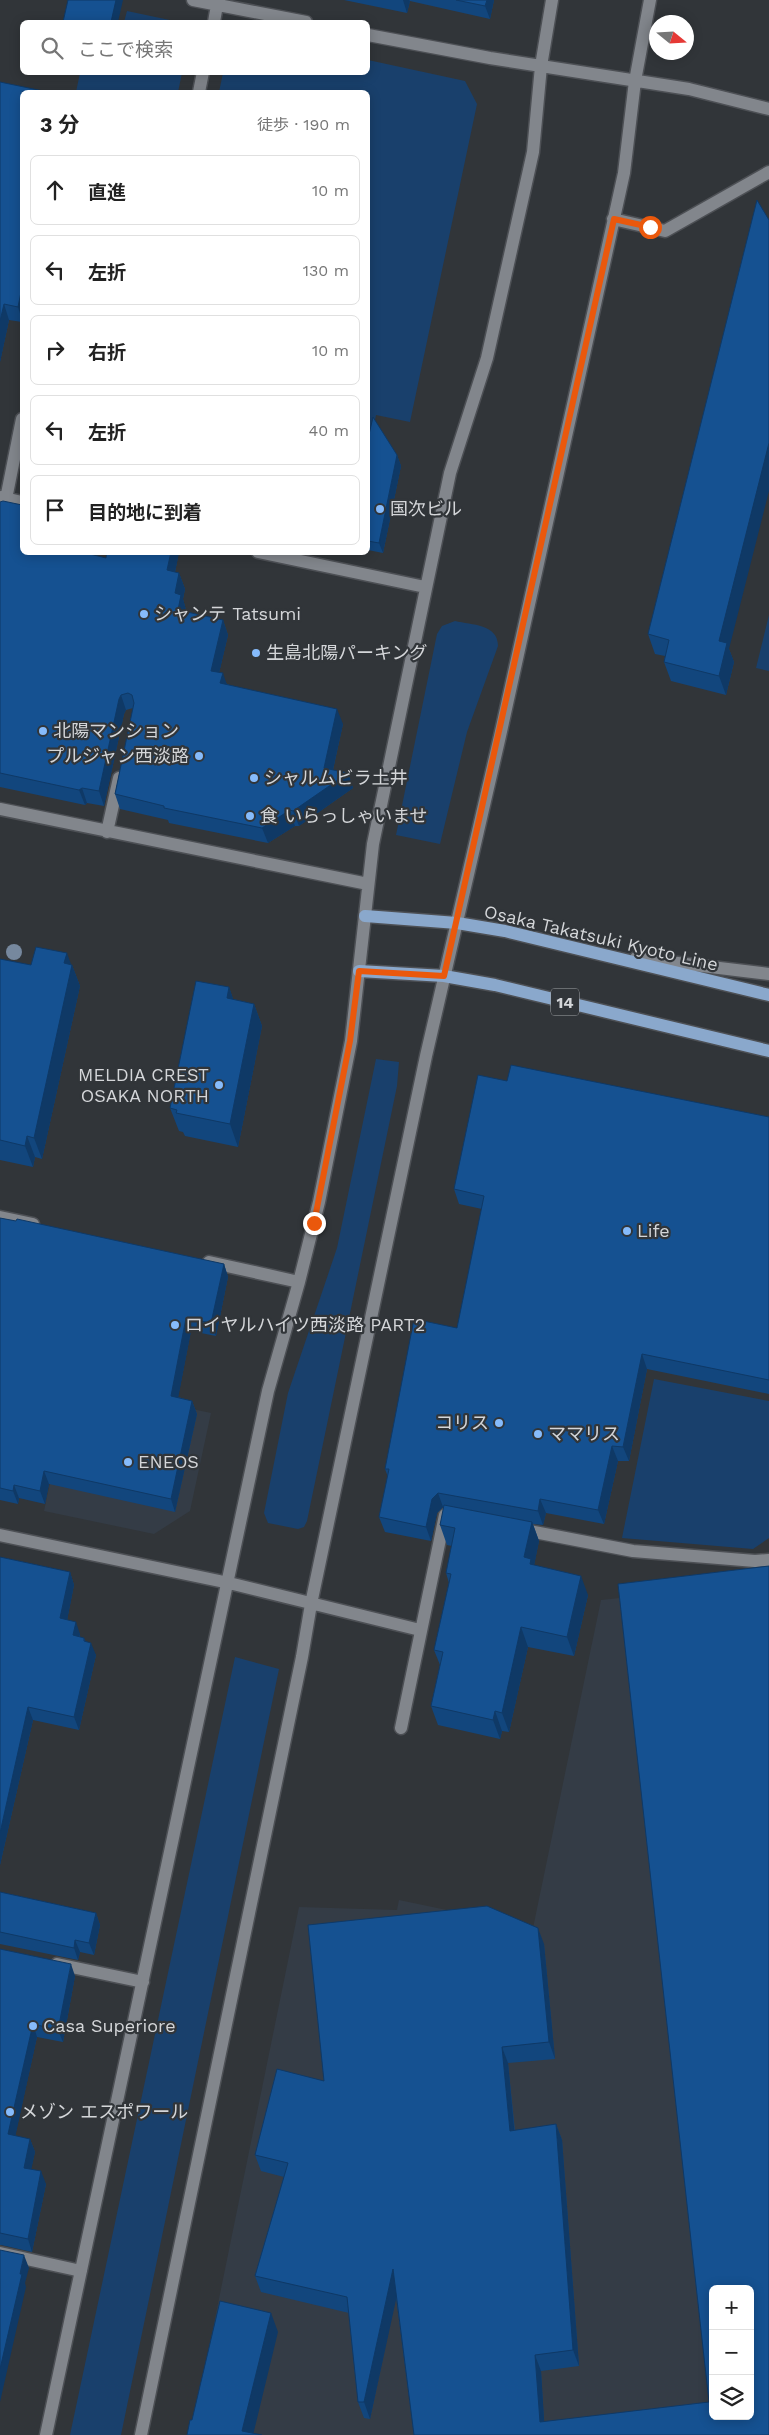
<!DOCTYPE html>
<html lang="ja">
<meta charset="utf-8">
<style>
body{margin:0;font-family:"Work Sans","Noto Sans JP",sans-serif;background:#f2f2f2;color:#222}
.controls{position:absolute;right:15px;bottom:15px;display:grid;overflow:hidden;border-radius:8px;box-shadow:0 2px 12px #0003}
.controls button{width:45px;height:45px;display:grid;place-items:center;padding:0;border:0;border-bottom:1px solid #e0e0e0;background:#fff;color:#222;font:25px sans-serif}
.compass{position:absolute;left:649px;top:15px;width:45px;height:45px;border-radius:50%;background:#fff;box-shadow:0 2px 12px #0003;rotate:108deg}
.stop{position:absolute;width:15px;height:15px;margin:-11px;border:4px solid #ea580c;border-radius:50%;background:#fff}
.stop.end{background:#ea580c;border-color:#fff;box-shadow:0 1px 5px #0008}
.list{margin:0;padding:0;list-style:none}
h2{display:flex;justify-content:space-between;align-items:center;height:65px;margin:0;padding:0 20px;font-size:21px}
h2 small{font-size:16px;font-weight:400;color:#767676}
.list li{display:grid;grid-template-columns:32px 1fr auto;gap:15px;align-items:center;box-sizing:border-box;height:70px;margin:0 10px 10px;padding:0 10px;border:1px solid #e0e0e0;border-radius:8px}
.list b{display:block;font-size:19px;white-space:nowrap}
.list em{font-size:16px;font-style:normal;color:#767676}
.icon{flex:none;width:28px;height:28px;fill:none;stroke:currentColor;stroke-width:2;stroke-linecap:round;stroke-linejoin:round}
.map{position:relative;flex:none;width:769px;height:2435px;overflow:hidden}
.search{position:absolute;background:#fff;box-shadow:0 2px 12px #0003;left:20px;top:20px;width:350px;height:55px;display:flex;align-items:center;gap:12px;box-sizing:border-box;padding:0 18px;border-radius:8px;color:#767676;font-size:19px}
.panel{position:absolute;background:#fff;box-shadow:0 2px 12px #0003;left:20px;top:90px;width:350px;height:465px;border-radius:8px}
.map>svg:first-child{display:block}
</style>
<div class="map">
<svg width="769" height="2435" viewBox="0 0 769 2435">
<rect width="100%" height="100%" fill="#313539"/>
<!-- built -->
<path fill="#343c46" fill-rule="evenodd" d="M 71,1383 L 211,1413 L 190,1511 L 154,1534 L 44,1511 Z
M 769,1582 L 769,2435 L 212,2435 L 192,2431 L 299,1907 L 397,1910 L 399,1900 L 533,1928 L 601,1600 ZM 713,2289 L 750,2289 L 750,2416 L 713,2416 Z"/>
<!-- green -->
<path fill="#19406c" d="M 127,11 L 179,22 L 124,22 Z
M 368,60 L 465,81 L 477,104 L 410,422 L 376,415 L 368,455 L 368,92 L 219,92 L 223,73 L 368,72 Z
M 80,73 L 80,72 L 182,73 L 178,92 L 76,92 Z
M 769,615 L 769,671 L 756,668 Z
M 455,621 C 472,625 498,624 498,646 L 467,732 L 440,844 L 396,835 L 437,634 L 442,626 Z
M 376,1059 L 399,1062 L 397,1086 L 307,1521 L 304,1527 L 298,1529 L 268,1523 L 264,1513 L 288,1393 L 337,1248 Z
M 654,1379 L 769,1401 L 769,1538 L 753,1549 L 622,1538 Z
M 235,1657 L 279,1669 L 121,2435 L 70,2435 Z"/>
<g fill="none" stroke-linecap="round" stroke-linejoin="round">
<!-- minor casing -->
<g stroke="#4d5055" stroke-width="15">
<path id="minor" d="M 193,0 L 306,22
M 214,22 L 217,5
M 368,35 L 490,58 L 689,89 L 769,109
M 199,92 L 203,72
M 613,219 L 665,231 L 769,172
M 0,497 L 22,502
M 6,499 L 22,419
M 258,552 L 425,587
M 0,809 L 368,884
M 107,832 L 119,778
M 636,958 L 769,974
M 0,1217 L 33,1224
M 209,1262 L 299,1282
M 519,1529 L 633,1551 L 755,1561 L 769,1560
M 0,1535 L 229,1583 L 420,1630
M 401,1728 L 445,1515
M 57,1964 L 143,1982
M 0,2253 L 81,2271
M 46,2435 L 268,1391 L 299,1282 L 319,1202 L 351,1041 L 373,844 L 450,473 L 487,358 L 533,152 L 541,66 L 552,0
M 141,2435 L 302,1657 L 311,1604 L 426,1056 L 500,736 L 624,173 L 635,81 L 650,0"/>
</g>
<!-- major casing -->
<g stroke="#4d5055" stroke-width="15">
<path id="major" d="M 365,916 L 457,923 L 505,931 L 769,995
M 359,971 L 444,976 L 495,985 L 769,1051"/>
</g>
<!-- minor -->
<use href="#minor" stroke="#82868c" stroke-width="12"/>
<!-- major -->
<use href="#major" stroke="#8aa8cc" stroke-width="12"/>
</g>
<!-- trees -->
<circle fill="#76889e" cx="14" cy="952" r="8"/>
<!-- wall -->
<path fill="#12467d" d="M 344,0 L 494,0 L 490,19 L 410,1 L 407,13 Z
M 0,82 L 22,92 L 22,322 L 9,320 L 0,362 Z
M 368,439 L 397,455 L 401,466 L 383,553 L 368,550 Z
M 0,502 L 22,552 L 106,558 L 107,552 L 179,552 L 175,572 L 179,573 L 185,589 L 183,599 L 186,610 L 186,612 L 223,620 L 228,635 L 219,673 L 227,684 L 343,724 L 333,770 L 348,773 L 353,788 L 299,826 L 295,826 L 268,843 L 169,823 L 168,820 L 120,809 L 115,794 L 133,708 L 126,710 L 124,714 L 104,806 L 87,803 L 85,805 L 0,787 Z
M 648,634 L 729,649 L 734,662 L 726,695 L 671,681 L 664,662 L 665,656 L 655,654 Z
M 0,959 L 31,965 L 72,965 L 80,986 L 42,1159 L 35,1157 L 33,1167 L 0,1160 Z
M 229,987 L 233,999 L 254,1004 L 262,1026 L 238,1147 L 185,1136 L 183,1132 L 179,1131 L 170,1108 Z
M 507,1081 L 769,1117 L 769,1394 L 647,1369 L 629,1461 L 618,1461 L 604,1524 L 546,1513 L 543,1525 L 533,1524 L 539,1541 L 534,1565 L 588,1595 L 574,1656 L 528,1647 L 509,1732 L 502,1731 L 500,1739 L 438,1725 L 431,1706 L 440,1665 L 434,1650 L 449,1583 L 446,1573 L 452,1546 L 447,1545 L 440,1525 L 444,1507 L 443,1507 L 437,1513 L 431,1541 L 385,1532 L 379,1517 L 388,1477 L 385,1469 L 457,1328 L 482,1209 L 459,1204 L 454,1189 Z
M 0,1218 L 224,1264 L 228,1277 L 216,1336 L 191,1331 L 178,1397 L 192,1401 L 197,1414 L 175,1512 L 49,1484 L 45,1504 L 19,1498 L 18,1504 L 0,1500 Z
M 0,1557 L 70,1572 L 74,1585 L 67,1620 L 80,1634 L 80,1637 L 84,1638 L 86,1642 L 96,1655 L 79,1730 L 33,1720 L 0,1865 Z
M 0,1892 L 96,1913 L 100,1925 L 94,1955 L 80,1952 L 78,1960 L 0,1944 Z
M 544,1944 L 555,2059 L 508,2063 L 515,2131 L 556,2124 L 562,2140 L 579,2366 L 541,2371 L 544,2421 L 769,2435 L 414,2435 L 396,2297 L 370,2419 L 364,2418 L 358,2402 L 349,2313 L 261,2292 L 255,2276 L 284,2177 L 261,2171 L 255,2155 L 324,2081 Z
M 0,1949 L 75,1976 L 63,2042 L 37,2037 L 15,2136 L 30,2139 L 35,2152 L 31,2169 L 46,2184 L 32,2252 L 1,2245 L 0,2245 Z"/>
<!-- shaded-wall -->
<path fill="#0f3966" d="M 116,0 L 123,0 L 118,22 L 111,22 Z
M 403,0 L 409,0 L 410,1 L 407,13 Z
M 487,0 L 494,0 L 490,19 L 485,6 Z
M 22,287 L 22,320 L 18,307 Z
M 4,304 L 9,320 L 0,362 L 0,321 Z
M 769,443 L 769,491 L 729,649 L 734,662 L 726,695 L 719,676 L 719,641 Z
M 397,455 L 401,466 L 383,553 L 379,543 Z
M 171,552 L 179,553 L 172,586 L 167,570 Z
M 179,573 L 185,589 L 183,599 L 186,610 L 183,625 L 178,610 L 175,593 Z
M 223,620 L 228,635 L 216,686 L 211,671 Z
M 223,673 L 228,688 L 220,683 Z
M 121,695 L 126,710 L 124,714 L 104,806 L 99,791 L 119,699 Z
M 337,709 L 343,724 L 330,783 L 324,768 Z
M 348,773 L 353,788 L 299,826 L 293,811 Z
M 82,788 L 87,803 L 85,805 L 79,790 Z
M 290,810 L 295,826 L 268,843 L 262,828 Z
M 67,953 L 72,967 L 72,965 L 80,986 L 42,1159 L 34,1138 L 64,963 Z
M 229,987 L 237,1010 L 227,998 Z
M 254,1004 L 262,1026 L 238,1147 L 230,1124 Z
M 27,1136 L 35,1157 L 33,1167 L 25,1146 Z
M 224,1264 L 228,1277 L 216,1336 L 211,1323 Z
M 186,1318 L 191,1331 L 176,1409 L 171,1396 Z
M 642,1354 L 647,1369 L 629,1461 L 623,1447 Z
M 192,1401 L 197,1414 L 175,1512 L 171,1499 Z
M 612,1446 L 618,1461 L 604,1524 L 598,1510 Z
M 44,1471 L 49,1484 L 45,1504 L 40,1491 Z
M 14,1485 L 19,1498 L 18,1504 L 13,1491 Z
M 438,1493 L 443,1507 L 437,1513 L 431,1541 L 426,1527 L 432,1499 Z
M 540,1499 L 546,1513 L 543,1525 L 538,1511 Z
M 532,1522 L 539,1541 L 534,1566 L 539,1578 L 524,1557 Z
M 70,1572 L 74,1585 L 65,1631 L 60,1618 Z
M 581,1576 L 588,1595 L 574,1656 L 567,1637 Z
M 76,1622 L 80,1634 L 77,1648 L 73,1635 Z
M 521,1627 L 528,1647 L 509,1732 L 502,1713 Z
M 91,1643 L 96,1655 L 79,1730 L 74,1717 Z
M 28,1707 L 33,1720 L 0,1865 L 0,1833 Z
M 495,1711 L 502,1731 L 500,1739 L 493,1720 Z
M 96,1913 L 100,1925 L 94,1955 L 89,1943 Z
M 538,1928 L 544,1944 L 555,2059 L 549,2042 Z
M 75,1940 L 80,1952 L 78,1960 L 74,1948 Z
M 71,1964 L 75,1976 L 63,2042 L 58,2030 Z
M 33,2024 L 37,2037 L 13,2147 L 8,2134 Z
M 502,2047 L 508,2063 L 516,2148 L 510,2131 Z
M 556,2124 L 562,2140 L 579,2366 L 573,2350 Z
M 30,2139 L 35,2152 L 29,2180 L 24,2168 Z
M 41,2171 L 46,2184 L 32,2252 L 28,2239 Z
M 24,2255 L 29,2268 L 25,2283 L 26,2287 L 0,2402 L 0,2369 Z
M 393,2269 L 399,2286 L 370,2419 L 364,2402 Z
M 271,2313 L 278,2332 L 253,2435 L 242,2431 Z
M 535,2355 L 541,2371 L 545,2435 L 540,2422 Z"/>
<!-- building -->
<path fill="#155191" stroke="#0f3966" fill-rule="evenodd" d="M 68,0 L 116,0 L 111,22 L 63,22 Z
M 456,0 L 487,0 L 485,6 Z
M 0,82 L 48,92 L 22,92 L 22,287 L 18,307 L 4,304 L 0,321 Z
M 757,200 L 769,220 L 769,443 L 719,641 L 727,643 L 719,676 L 664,662 L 669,640 L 648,634 Z
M 373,417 L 397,455 L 379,543 L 368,541 L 368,439 Z
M 3,501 L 22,505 L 22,552 L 82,552 L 106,558 L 107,552 L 171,552 L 167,570 L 179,573 L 175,593 L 181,595 L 178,610 L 223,620 L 211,671 L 223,673 L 220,683 L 337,709 L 324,768 L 348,773 L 293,811 L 290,810 L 262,828 L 164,808 L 164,806 L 115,794 L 134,703 L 132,695 L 128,693 L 121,695 L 119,699 L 99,791 L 82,788 L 79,790 L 0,773 L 0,502 Z
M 36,947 L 67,953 L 64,963 L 72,965 L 34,1138 L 27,1136 L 25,1146 L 0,1140 L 0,959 L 31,965 Z
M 196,981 L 229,987 L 227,998 L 254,1004 L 230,1124 L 176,1113 L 177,1110 L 170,1108 Z
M 511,1065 L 769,1117 L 769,1380 L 642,1354 L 623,1447 L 612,1446 L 598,1510 L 540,1499 L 538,1511 L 438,1493 L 432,1499 L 426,1527 L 379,1517 L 389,1469 L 385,1469 L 414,1319 L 457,1328 L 484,1196 L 454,1189 L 478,1075 L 507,1081 Z
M 0,1218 L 16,1221 L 17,1219 L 224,1264 L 211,1323 L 186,1318 L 171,1396 L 192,1401 L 171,1499 L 44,1471 L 40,1491 L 14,1485 L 13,1491 L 0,1488 Z
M 444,1505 L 532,1522 L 524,1557 L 531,1559 L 530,1564 L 581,1576 L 567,1637 L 521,1627 L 502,1713 L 495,1711 L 493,1720 L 431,1706 L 443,1652 L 434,1650 L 451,1574 L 446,1573 L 455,1528 L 440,1525 Z
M 0,1557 L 70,1572 L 60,1618 L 76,1622 L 73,1635 L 84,1638 L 84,1641 L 91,1643 L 74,1717 L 28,1707 L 0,1833 Z
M 769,1566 L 769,2435 L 414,2435 L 393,2269 L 364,2402 L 358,2402 L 347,2297 L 255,2276 L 288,2163 L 255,2155 L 277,2069 L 324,2081 L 308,1925 L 487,1906 L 538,1928 L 549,2042 L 502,2047 L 510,2131 L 556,2124 L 573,2350 L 535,2355 L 540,2422 L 709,2402 L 618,1584 ZM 713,2289 L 750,2289 L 750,2416 L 713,2416 Z
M 0,1892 L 96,1913 L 89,1943 L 75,1940 L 74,1948 L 0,1932 Z
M 0,1949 L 71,1964 L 58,2030 L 33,2024 L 8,2134 L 30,2139 L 24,2168 L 41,2171 L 28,2239 L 0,2233 Z
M 0,2250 L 24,2255 L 20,2274 L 22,2274 L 0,2369 Z
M 220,2301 L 271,2313 L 242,2431 L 262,2435 L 187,2435 L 190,2420 L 192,2420 Z"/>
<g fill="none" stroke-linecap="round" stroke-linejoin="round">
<!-- route -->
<path stroke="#ea580c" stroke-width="6" d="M 314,1223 L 350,1041 L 359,971 L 444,976 L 614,219 L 650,227"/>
</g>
<!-- markers -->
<g fill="#86bbfb" stroke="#313539" stroke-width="2">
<circle cx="380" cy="509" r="5"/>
<circle cx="144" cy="614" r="5"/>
<circle cx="256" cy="653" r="5"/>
<circle cx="43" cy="731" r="5"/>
<circle cx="199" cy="756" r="5"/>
<circle cx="254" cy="778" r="5"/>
<circle cx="250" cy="816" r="5"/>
<circle cx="219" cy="1085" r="5"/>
<circle cx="627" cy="1231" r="5"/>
<circle cx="175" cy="1325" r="5"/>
<circle cx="499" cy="1423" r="5"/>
<circle cx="538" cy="1434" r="5"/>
<circle cx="128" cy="1462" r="5"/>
<circle cx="33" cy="2026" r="5"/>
<circle cx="10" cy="2112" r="5"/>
</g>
<g text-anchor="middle" stroke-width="4.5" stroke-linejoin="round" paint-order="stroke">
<!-- shield labels -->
<rect fill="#313539" stroke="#a3a6a9" stroke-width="1" x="551" y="988.5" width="28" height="27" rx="4"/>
<g font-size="16" font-weight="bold" fill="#d4d6d9">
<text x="565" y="1008">14</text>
</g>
<!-- poi labels -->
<g font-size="18" fill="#d4d6d9" stroke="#313539" text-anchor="start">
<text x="390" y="515">国次ビル</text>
<text x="154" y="620">シャンテ Tatsumi</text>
<text x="266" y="659">生島北陽パーキング</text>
<text x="53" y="737">北陽マンション</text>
<text x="189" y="762" text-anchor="end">プルジャン西淡路</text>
<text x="264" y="784">シャルムビラ土井</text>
<text x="260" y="822">食 いらっしゃいませ</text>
<text x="209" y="1081" text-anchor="end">MELDIA CREST<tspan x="209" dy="21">OSAKA NORTH</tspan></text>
<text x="637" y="1237">Life</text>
<text x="185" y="1331">ロイヤルハイツ西淡路 PART2</text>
<text x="489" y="1429" text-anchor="end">コリス</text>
<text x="548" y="1440">ママリス</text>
<text x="138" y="1468">ENEOS</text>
<text x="43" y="2032">Casa Superiore</text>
<text x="20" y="2118">メゾン エスポワール</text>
</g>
<!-- street labels -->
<g font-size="18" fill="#d4d6d9" stroke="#313539">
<text transform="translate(601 938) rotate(13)" y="6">Osaka Takatsuki Kyoto Line</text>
</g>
</g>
</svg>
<div class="controls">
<button>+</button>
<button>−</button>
<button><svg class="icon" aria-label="layers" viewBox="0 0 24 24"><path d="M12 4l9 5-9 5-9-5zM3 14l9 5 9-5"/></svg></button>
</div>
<svg class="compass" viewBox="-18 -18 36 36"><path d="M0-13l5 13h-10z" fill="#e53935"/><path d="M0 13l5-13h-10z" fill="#767676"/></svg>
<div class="stop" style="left:650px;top:227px"></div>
<div class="stop end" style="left:314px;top:1223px"></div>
<div class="search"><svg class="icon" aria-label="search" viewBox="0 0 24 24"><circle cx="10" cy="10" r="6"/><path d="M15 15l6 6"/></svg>ここで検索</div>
<section class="panel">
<h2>3 分<small>徒歩 · 190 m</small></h2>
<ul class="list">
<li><svg class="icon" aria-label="ahead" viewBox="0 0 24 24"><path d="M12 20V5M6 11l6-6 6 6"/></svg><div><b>直進</b></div><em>10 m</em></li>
<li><svg class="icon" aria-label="left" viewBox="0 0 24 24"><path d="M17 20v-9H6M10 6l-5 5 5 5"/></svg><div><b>左折</b></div><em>130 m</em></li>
<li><svg class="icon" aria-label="right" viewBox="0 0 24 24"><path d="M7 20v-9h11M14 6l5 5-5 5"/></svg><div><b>右折</b></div><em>10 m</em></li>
<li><svg class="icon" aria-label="left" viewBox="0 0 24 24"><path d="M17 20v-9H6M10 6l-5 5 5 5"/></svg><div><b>左折</b></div><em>40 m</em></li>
<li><svg class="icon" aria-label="arrive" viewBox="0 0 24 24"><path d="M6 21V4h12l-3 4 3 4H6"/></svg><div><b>目的地に到着</b></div></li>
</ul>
</section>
</div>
